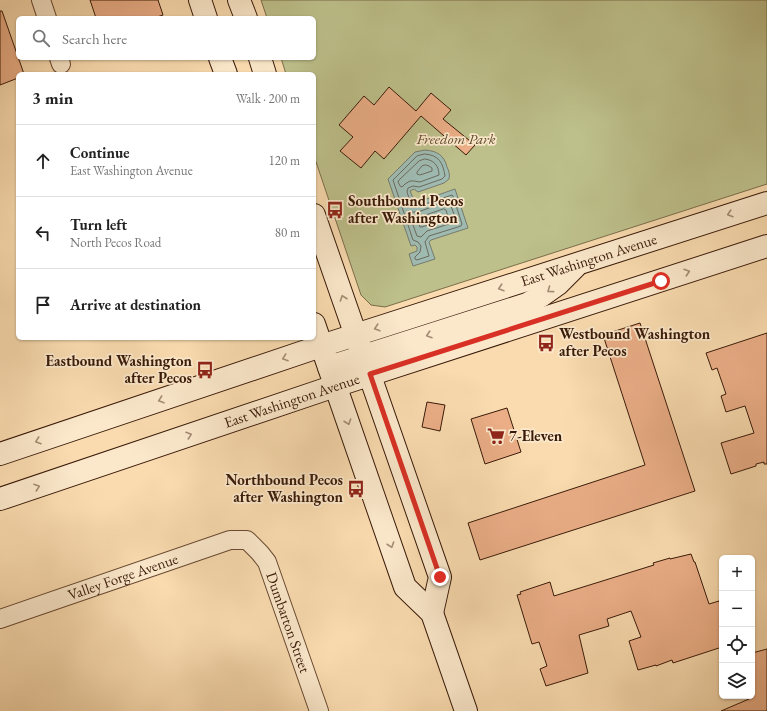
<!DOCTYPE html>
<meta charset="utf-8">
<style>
body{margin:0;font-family:"EB Garamond",serif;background:#f6f6f6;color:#222}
.controls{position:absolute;right:12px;bottom:12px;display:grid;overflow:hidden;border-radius:6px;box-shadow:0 1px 3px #0004}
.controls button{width:36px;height:36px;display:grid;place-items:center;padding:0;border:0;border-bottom:1px solid #e0e0e0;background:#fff;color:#222;font:20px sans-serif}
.stop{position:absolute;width:12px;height:12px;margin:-9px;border:3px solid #d93025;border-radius:50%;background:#fff}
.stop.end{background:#d93025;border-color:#fff;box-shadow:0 1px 4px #0008}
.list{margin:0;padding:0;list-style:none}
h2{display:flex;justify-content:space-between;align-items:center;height:52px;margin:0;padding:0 16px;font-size:17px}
h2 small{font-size:13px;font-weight:400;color:#767676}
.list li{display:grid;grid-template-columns:26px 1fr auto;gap:12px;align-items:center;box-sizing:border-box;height:72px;padding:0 16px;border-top:1px solid #e0e0e0}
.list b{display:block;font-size:15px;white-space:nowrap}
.list p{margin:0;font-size:13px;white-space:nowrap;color:#767676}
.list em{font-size:13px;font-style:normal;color:#767676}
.icon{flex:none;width:22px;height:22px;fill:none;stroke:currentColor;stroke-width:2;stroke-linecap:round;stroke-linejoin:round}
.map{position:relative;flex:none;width:767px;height:711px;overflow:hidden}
.search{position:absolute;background:#fff;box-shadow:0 1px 3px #0004;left:16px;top:16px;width:300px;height:44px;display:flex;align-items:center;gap:10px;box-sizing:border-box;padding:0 14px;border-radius:6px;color:#767676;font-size:15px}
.panel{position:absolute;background:#fff;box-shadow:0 1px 3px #0004;left:16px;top:72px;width:300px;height:268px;border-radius:6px}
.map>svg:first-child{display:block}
</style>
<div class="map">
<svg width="767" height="711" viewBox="0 0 767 711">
<rect width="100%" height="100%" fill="#f9dbaf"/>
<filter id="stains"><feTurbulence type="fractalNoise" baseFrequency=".005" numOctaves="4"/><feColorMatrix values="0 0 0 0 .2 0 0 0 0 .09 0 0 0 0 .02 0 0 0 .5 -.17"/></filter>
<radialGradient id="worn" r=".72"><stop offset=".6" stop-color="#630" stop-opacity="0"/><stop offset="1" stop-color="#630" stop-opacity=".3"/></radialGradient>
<!-- green -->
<path fill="#bdc08b" stroke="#7b6d4a" d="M 261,0 L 767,0 L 767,184 L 385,307 L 371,305 L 361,295 L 314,156 L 314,74 L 286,74 L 281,58 L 314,58 L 314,18 L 267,18 Z"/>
<!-- water -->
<path fill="#9ebab1" stroke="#767a6e" d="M 425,150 C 437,151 444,155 447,167 C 449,171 450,175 449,179 L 444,183 L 418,192 L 414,189 L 410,191 L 415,203 L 455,189 L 468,228 L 431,240 L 429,242 L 435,259 L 413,266 L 409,254 L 417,251 L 417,247 L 415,245 L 411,246 L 388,179 L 415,152 Z"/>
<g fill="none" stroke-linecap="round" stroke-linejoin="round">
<!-- shore -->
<path stroke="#6c6a5d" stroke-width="1" d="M 425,154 C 439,155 443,163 445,176 L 442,179 L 419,187 L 413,186 L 408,188 L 407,192 L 411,204 L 413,207 L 416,207 L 452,195 L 453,196 L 462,224 L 461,226 L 429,236 L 425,242 L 429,256 L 417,260 L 415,259 L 415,257 L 420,252 L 421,246 L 418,242 L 413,240 L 393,180 L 417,156 Z
M 425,159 C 434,160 439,166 439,175 L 420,182 L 414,181 L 410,181 L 405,184 L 402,187 L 400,186 L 398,182 L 399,180 L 419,161 Z
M 426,165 L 429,166 L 432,168 L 432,171 L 420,175 L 417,174 L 417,172 L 422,166 Z
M 448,201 L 450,203 L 456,220 L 455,222 L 427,231 L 421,237 L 417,236 L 409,214 L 410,212 L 418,212 Z
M 444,209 L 446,210 L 448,217 L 447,218 L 422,227 L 420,227 L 418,220 L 418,218 Z"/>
</g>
<!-- building -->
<path fill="#ebae87" stroke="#391a09" d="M 90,0 L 158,0 L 163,15 L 154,18 L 96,18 Z
M 0,11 L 2,11 L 24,74 L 18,74 L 18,78 L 0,85 Z
M 389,87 L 416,111 L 431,93 L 451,110 L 443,119 L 475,145 L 466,155 L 421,116 L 384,159 L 375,151 L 361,168 L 340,151 L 353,137 L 339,125 L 364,96 L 374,105 Z
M 640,323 L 695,491 L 480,560 L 468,523 L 645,465 L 603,335 Z
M 767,333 L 767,464 L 764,464 L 764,462 L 756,464 L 756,466 L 731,474 L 721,443 L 754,433 L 745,406 L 726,412 L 721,396 L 726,394 L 717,368 L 712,370 L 706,353 Z
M 427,402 L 445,405 L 440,431 L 422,427 Z
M 507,408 L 521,452 L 485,464 L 471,419 Z
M 691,554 L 694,562 L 695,562 L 709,604 L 719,601 L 722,611 L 722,647 L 673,663 L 672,660 L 656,666 L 656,665 L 638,670 L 629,641 L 641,637 L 631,611 L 607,619 L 609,626 L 579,635 L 588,673 L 546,686 L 540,669 L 547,666 L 539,642 L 532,644 L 517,595 L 521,594 L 520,592 L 550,582 L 554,596 L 654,565 L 653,563 L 670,558 L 670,559 Z
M 767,649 L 767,711 L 721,711 L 749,699 L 748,696 L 752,696 L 752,653 Z"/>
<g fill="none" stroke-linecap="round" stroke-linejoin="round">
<!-- street casing -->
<g stroke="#694a32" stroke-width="20">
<g id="street">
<path d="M 41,0 L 47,18"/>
<path d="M 59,58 L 61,64"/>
<path id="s1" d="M 0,619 L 230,540 L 247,540 L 260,553 L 267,562 L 319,711"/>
</g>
</g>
<!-- secondary casing -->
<g stroke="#391a09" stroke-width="24">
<g id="secondary">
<path d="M 200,0 L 206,18"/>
<path d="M 239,0 L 246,18"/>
<path d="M 220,58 L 226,74"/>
<path d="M 260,58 L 265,74"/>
<path d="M 314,215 L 440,577 L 432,613"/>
<path d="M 314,324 L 405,587 L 432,613 L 466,711"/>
<path d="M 329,367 L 527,304 L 541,296 L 558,284 L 575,267"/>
<path id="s2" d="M 0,454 L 321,346 L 767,203"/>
<path id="s3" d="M 0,499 L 335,386 L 767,246"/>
</g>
</g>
<!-- street -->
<use href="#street" stroke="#fbe8cb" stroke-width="18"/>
<!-- secondary -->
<use href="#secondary" stroke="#fbe8cb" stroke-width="22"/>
</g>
<!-- one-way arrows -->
<defs><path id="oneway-chevron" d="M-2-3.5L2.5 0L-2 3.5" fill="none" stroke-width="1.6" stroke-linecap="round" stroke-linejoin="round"/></defs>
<g stroke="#a48b74">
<use href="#oneway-chevron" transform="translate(730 214) rotate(162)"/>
<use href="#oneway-chevron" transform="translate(687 272) rotate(-18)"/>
<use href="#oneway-chevron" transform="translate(501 288) rotate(162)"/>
<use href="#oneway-chevron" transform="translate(550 290) rotate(144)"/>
<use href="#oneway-chevron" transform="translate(343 298) rotate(-109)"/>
<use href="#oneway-chevron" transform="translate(377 328) rotate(163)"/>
<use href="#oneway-chevron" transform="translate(429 335) rotate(162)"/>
<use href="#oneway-chevron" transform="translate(285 358) rotate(161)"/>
<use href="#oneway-chevron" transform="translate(161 400) rotate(161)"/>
<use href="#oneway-chevron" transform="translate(348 422) rotate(71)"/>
<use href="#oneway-chevron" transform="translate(189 435) rotate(-19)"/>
<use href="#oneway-chevron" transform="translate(38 441) rotate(161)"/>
<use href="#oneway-chevron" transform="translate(37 487) rotate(-19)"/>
<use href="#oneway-chevron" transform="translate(391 545) rotate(71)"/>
</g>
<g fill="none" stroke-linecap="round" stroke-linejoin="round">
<!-- route -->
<path stroke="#d93025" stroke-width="5" d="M 440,577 L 370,374 L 661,281"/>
</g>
<!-- icons -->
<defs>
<g id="bus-bare" transform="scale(1.38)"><path d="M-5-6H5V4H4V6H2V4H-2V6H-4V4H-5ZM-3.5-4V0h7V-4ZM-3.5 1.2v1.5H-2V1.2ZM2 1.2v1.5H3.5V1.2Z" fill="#8f2418" stroke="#fbe8cb" stroke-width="2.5" paint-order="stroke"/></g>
<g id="supermarket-bare" transform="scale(1.38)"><path d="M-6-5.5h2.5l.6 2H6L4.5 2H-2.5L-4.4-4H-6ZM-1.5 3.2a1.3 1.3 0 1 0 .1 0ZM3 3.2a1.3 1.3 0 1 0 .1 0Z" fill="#8f2418" stroke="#fbe8cb" stroke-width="2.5" paint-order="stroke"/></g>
</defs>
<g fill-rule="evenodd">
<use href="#bus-bare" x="335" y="210"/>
<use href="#bus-bare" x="546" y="343"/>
<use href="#bus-bare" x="205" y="370"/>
<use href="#supermarket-bare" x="496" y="436"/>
<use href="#bus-bare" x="356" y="489"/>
</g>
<g text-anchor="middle" stroke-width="3.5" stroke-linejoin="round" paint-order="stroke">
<!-- park labels -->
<g font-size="15" font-style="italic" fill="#614c30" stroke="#fbe8cb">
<text x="456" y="144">Freedom Park</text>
</g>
<!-- poi labels -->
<g font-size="15" font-weight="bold" fill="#391a09" stroke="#fbe8cb" text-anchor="start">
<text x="348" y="206">Southbound Pecos<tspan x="348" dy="17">after Washington</tspan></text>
<text x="559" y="339">Westbound Washington<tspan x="559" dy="17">after Pecos</tspan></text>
<text x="192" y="366" text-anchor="end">Eastbound Washington<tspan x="192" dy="17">after Pecos</tspan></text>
<text x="509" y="441">7-Eleven</text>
<text x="343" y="485" text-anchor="end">Northbound Pecos<tspan x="343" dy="17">after Washington</tspan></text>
</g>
<!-- street labels -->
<g font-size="15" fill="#391a09" stroke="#fbe8cb">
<text dy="5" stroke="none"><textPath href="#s2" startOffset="620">East Washington Avenue</textPath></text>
<text dy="5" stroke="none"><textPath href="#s3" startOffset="308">East Washington Avenue</textPath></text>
<text dy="5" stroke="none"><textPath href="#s1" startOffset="130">Valley Forge Avenue</textPath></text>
<text dy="5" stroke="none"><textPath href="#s1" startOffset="354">Dumbarton Street</textPath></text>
</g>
</g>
<rect width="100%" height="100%" filter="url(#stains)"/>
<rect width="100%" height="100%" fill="url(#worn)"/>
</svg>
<div class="controls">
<button>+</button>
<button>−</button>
<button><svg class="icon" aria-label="locate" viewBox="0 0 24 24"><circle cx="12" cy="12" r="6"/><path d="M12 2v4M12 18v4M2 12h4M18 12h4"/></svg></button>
<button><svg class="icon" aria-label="layers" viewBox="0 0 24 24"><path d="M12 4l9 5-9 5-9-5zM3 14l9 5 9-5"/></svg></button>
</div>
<div class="stop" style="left:661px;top:281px"></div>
<div class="stop end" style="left:440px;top:577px"></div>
<div class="search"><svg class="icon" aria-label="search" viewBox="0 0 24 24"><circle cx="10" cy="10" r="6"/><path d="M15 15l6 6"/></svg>Search here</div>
<section class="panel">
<h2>3 min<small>Walk · 200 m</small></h2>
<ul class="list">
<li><svg class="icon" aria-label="ahead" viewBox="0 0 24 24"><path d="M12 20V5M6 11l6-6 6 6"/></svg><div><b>Continue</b><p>East Washington Avenue</p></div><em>120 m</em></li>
<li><svg class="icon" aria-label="left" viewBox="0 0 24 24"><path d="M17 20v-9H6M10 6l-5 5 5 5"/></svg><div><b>Turn left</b><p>North Pecos Road</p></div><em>80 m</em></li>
<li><svg class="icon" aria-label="arrive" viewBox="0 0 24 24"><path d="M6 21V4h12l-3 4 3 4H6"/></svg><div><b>Arrive at destination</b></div></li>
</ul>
</section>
</div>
